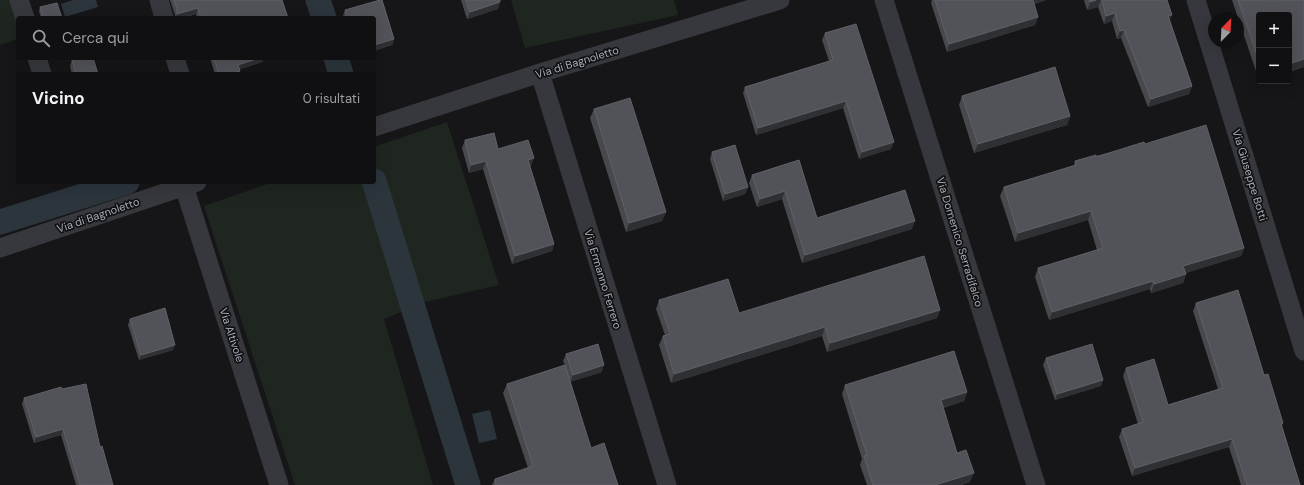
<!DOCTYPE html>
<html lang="it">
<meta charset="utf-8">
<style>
body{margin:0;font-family:"DM Sans",sans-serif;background:#19191b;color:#f1f3f6}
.controls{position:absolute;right:12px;top:12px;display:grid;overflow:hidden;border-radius:4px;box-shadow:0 4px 16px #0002}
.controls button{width:36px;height:36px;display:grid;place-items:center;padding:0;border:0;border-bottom:1px solid #303032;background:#101012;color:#f1f3f6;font:20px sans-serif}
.compass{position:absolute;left:1208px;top:12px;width:36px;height:36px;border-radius:50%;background:#101012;box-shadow:0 4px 16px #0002;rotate:24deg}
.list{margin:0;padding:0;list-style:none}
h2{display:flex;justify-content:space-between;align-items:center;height:52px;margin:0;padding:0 16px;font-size:17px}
h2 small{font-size:13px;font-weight:400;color:#9c9d9f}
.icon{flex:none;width:22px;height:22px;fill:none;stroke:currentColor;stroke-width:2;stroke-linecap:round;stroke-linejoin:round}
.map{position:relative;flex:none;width:1304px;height:485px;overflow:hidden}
.search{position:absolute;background:#101012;box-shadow:0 4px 16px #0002;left:16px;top:16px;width:360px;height:44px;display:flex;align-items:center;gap:10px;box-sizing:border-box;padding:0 14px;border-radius:4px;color:#9c9d9f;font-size:15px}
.panel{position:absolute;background:#101012;box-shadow:0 4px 16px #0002;left:16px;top:72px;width:360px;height:112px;border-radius:4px}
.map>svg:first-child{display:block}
</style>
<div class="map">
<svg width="1304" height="485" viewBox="0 0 1304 485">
<rect width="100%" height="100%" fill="#161618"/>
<!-- green -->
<path fill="#1e261f" d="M 0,0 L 10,0 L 18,27 L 18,39 L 0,45 Z
M 511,0 L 674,0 L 678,15 L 525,48 Z
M 447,122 L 499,285 L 425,302 L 384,319 L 433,485 L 295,485 L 204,206 L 273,182 L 374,182 L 374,147 Z"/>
<!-- water -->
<path fill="#2c353c" d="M 73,0 L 96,0 L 98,7 L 65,17 L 61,4 Z
M 490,410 L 497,439 L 479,443 L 472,414 Z"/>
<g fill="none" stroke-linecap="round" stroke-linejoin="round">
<!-- canal -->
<path stroke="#2c353c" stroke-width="25" d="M 318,0 L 324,18
M 336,58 L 341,74
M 374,181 L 468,485
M 0,222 L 127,182"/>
<!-- street -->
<path stroke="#37383d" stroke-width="19" d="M 19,0 L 25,18
M 159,0 L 164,18
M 884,0 L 1036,485
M 1196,0 L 1304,351
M 37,58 L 42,74
M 175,58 L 180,74
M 540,73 L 667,485
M 374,127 L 540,73 L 780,0
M 184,186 L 279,485
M 0,248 L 197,182"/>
</g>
<!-- wall -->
<path fill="#47494d" d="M 170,0 L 282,0 L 288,18 L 197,18 L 196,14 L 184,18 L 175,18 L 175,15 Z
M 380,0 L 382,0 L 394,39 L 392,45 L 374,51 L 374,18 L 343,18 L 343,16 L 345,10 Z
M 461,0 L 500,0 L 498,9 L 467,19 Z
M 932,0 L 1046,0 L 1034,4 L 1038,17 L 1035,25 L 947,52 L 931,3 Z
M 1084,0 L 1167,0 L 1170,20 L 1192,86 L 1189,94 L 1148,107 L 1121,38 L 1117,39 L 1112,21 L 1104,24 L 1098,7 L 1087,10 Z
M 1232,0 L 1304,0 L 1304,67 L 1289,72 L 1289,15 L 1259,15 L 1259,80 Z
M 40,7 L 62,18 L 41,18 L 39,11 Z
M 825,33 L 891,149 L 859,159 L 843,108 L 756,135 L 743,93 L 745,87 L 829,61 L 822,40 Z
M 210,58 L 264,58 L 262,62 L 240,69 L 240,71 L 239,74 L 215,74 Z
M 72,60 L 98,74 L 72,74 L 70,66 Z
M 962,96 L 1070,116 L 1067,125 L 974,153 L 959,105 Z
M 594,109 L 666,212 L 662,221 L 626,232 L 590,118 Z
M 465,140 L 498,149 L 531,166 L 530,166 L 554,244 L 552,251 L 512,264 L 483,169 L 469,173 L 462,148 Z
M 1145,144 L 1244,248 L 1241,256 L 1185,273 L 1186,274 L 1183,283 L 1151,293 L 1150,289 L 1049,320 L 1035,277 L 1038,268 L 1097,250 L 1088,220 L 1015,242 L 1000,196 L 1004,187 L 1074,166 L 1075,161 Z
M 712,152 L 748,187 L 745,194 L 723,201 L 710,159 Z
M 799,160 L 817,218 L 912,229 L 802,263 L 782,199 L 757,207 L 749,183 L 752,175 Z
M 659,300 L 739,313 L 940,310 L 937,318 L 827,352 L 822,336 L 671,383 L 659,345 L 663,336 L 665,335 L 656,309 Z
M 1196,303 L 1264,375 L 1283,423 L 1282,426 L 1300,485 L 1241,485 L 1229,447 L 1132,476 L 1119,437 L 1122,429 L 1138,424 L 1123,376 L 1126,368 L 1168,405 L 1218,389 L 1193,311 Z
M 130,319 L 173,350 L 139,360 L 128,325 Z
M 566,354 L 602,372 L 570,382 L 591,448 L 618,485 L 492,485 L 495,479 L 528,468 L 503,393 L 507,384 L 565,365 L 563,361 Z
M 1046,358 L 1103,380 L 1101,386 L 1055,400 L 1043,365 Z
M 845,385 L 967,392 L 964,401 L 943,408 L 957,453 L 970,482 L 961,485 L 867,485 L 860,465 L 862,459 L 842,394 Z
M 62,389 L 100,447 L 113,485 L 76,485 L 61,435 L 34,443 L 22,404 L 24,398 Z"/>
<!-- shaded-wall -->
<path fill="#2f3033" d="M 1031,0 L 1046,0 L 1029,5 Z
M 1096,0 L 1101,0 L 1098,7 L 1087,10 L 1090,2 Z
M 500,2 L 498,9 L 467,19 L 470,12 Z
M 198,8 L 196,14 L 184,18 L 176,18 L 177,14 Z
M 1115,13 L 1112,21 L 1104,24 L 1106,16 Z
M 1172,15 L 1169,23 L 1168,16 Z
M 1038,17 L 1035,25 L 947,52 L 949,44 Z
M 1124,30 L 1121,38 L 1117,39 L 1120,31 Z
M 394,39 L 392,45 L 374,51 L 374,45 Z
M 259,58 L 264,58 L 262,62 L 236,71 L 238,65 Z
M 1304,59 L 1304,67 L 1289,72 L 1289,64 Z
M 240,71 L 239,74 L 230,74 Z
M 1192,86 L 1189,94 L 1148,107 L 1151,99 Z
M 846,101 L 843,108 L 756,135 L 758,128 Z
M 1070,116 L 1067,125 L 974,153 L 978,144 Z
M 894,142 L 891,149 L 859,159 L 862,152 Z
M 534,158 L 531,166 L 526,168 L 528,160 Z
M 486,161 L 483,169 L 469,173 L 471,165 Z
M 748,187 L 745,194 L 723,201 L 725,194 Z
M 785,191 L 782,199 L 757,207 L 760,199 Z
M 1091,211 L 1088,220 L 1015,242 L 1018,233 Z
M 666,212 L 662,221 L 626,232 L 629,223 Z
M 915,221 L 912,229 L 802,263 L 805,255 Z
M 554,244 L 552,251 L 512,264 L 515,256 Z
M 1244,248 L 1241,256 L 1180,275 L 1183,266 Z
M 1186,274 L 1183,283 L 1151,293 L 1154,284 Z
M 1153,281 L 1150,289 L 1049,320 L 1052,312 Z
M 940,310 L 937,318 L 827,352 L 830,343 Z
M 825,327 L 822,336 L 671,383 L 674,374 Z
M 175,345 L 173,350 L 139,360 L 141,355 Z
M 604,365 L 602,372 L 570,382 L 573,375 Z
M 1103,380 L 1101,386 L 1055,400 L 1057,394 Z
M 967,392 L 964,401 L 938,409 L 941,400 Z
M 63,429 L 61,435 L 34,443 L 36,437 Z
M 1232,439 L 1229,447 L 1132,476 L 1135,468 Z
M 974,473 L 970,482 L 961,485 L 935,485 Z"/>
<!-- building -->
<path fill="#525359" stroke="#5f6168" d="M 174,0 L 282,0 L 288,18 L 201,18 L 198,8 L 177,14 L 177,9 Z
M 380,0 L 382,0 L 394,39 L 374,45 L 374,18 L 348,18 L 345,10 Z
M 466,0 L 500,0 L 500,2 L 470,12 Z
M 935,0 L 1033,0 L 1038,17 L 949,44 Z
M 1089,0 L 1096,0 L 1090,2 Z
M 1102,0 L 1167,0 L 1172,15 L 1168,16 L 1192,86 L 1151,99 L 1124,30 L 1120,31 L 1115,13 L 1106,16 Z
M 1238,0 L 1304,0 L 1304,59 L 1289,64 L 1289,15 L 1259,15 L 1259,61 Z
M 57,3 L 62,18 L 43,18 L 40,7 Z
M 856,24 L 894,142 L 862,152 L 846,101 L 758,128 L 745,87 L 833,60 L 825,33 Z
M 80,58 L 93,58 L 98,74 L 76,74 L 72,60 Z
M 214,58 L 259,58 L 238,65 L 240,71 L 230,74 L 219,74 Z
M 1055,67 L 1070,116 L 978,144 L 962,96 Z
M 630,98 L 666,212 L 629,223 L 594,109 Z
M 1206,125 L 1244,248 L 1183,266 L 1186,274 L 1154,284 L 1153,281 L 1052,312 L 1038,268 L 1103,248 L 1091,211 L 1018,233 L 1004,187 L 1076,165 L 1075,161 L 1096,155 L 1096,157 L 1144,142 L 1145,144 Z
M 494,133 L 498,149 L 528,140 L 534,158 L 528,160 L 554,244 L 515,256 L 486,161 L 471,165 L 465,140 Z
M 735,145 L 748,187 L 725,194 L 712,152 Z
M 799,160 L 817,218 L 905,190 L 915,221 L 805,255 L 785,191 L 760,199 L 752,175 Z
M 924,256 L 940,310 L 830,343 L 825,327 L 674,374 L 663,336 L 670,334 L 659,300 L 728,279 L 739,313 Z
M 1238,290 L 1264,375 L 1268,374 L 1283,423 L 1281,424 L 1300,485 L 1247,485 L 1232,439 L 1135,468 L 1122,429 L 1143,422 L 1126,368 L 1154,359 L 1168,405 L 1223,388 L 1196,303 Z
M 165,308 L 175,345 L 141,355 L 130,319 Z
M 598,344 L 604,365 L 573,375 L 566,354 Z
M 1092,344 L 1103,380 L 1057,394 L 1046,358 Z
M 954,351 L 967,392 L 941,400 L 957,453 L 966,450 L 974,473 L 935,485 L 873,485 L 864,456 L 867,455 L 845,385 Z
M 565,365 L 591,448 L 604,443 L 618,485 L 496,485 L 495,479 L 533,466 L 507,384 Z
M 86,384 L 100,447 L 102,446 L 113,485 L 80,485 L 63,429 L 36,437 L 24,398 L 61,387 L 62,389 Z"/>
<g text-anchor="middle" stroke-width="3.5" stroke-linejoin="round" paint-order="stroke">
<!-- street labels -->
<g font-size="11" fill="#a8adb8" stroke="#111113">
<text transform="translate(577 62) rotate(-17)" y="4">Via di Bagnoletto</text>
<text transform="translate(1250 175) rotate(73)" y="4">Via Giuseppe Botti</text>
<text transform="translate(98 215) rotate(-19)" y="4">Via di Bagnoletto</text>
<text transform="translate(960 242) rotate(73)" y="4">Via Domenico Serradifalco</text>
<text transform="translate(603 279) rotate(73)" y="4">Via Ermanno Ferrero</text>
<text transform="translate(232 335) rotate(72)" y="4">Via Altivole</text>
</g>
</g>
</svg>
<div class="controls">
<button>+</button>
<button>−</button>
</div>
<svg class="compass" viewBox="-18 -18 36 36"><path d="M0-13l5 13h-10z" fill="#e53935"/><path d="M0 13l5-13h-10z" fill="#9c9d9f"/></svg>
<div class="search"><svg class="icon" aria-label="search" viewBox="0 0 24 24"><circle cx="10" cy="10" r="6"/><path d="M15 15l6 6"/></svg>Cerca qui</div>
<section class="panel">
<h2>Vicino<small>0 risultati</small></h2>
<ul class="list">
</ul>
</section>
</div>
